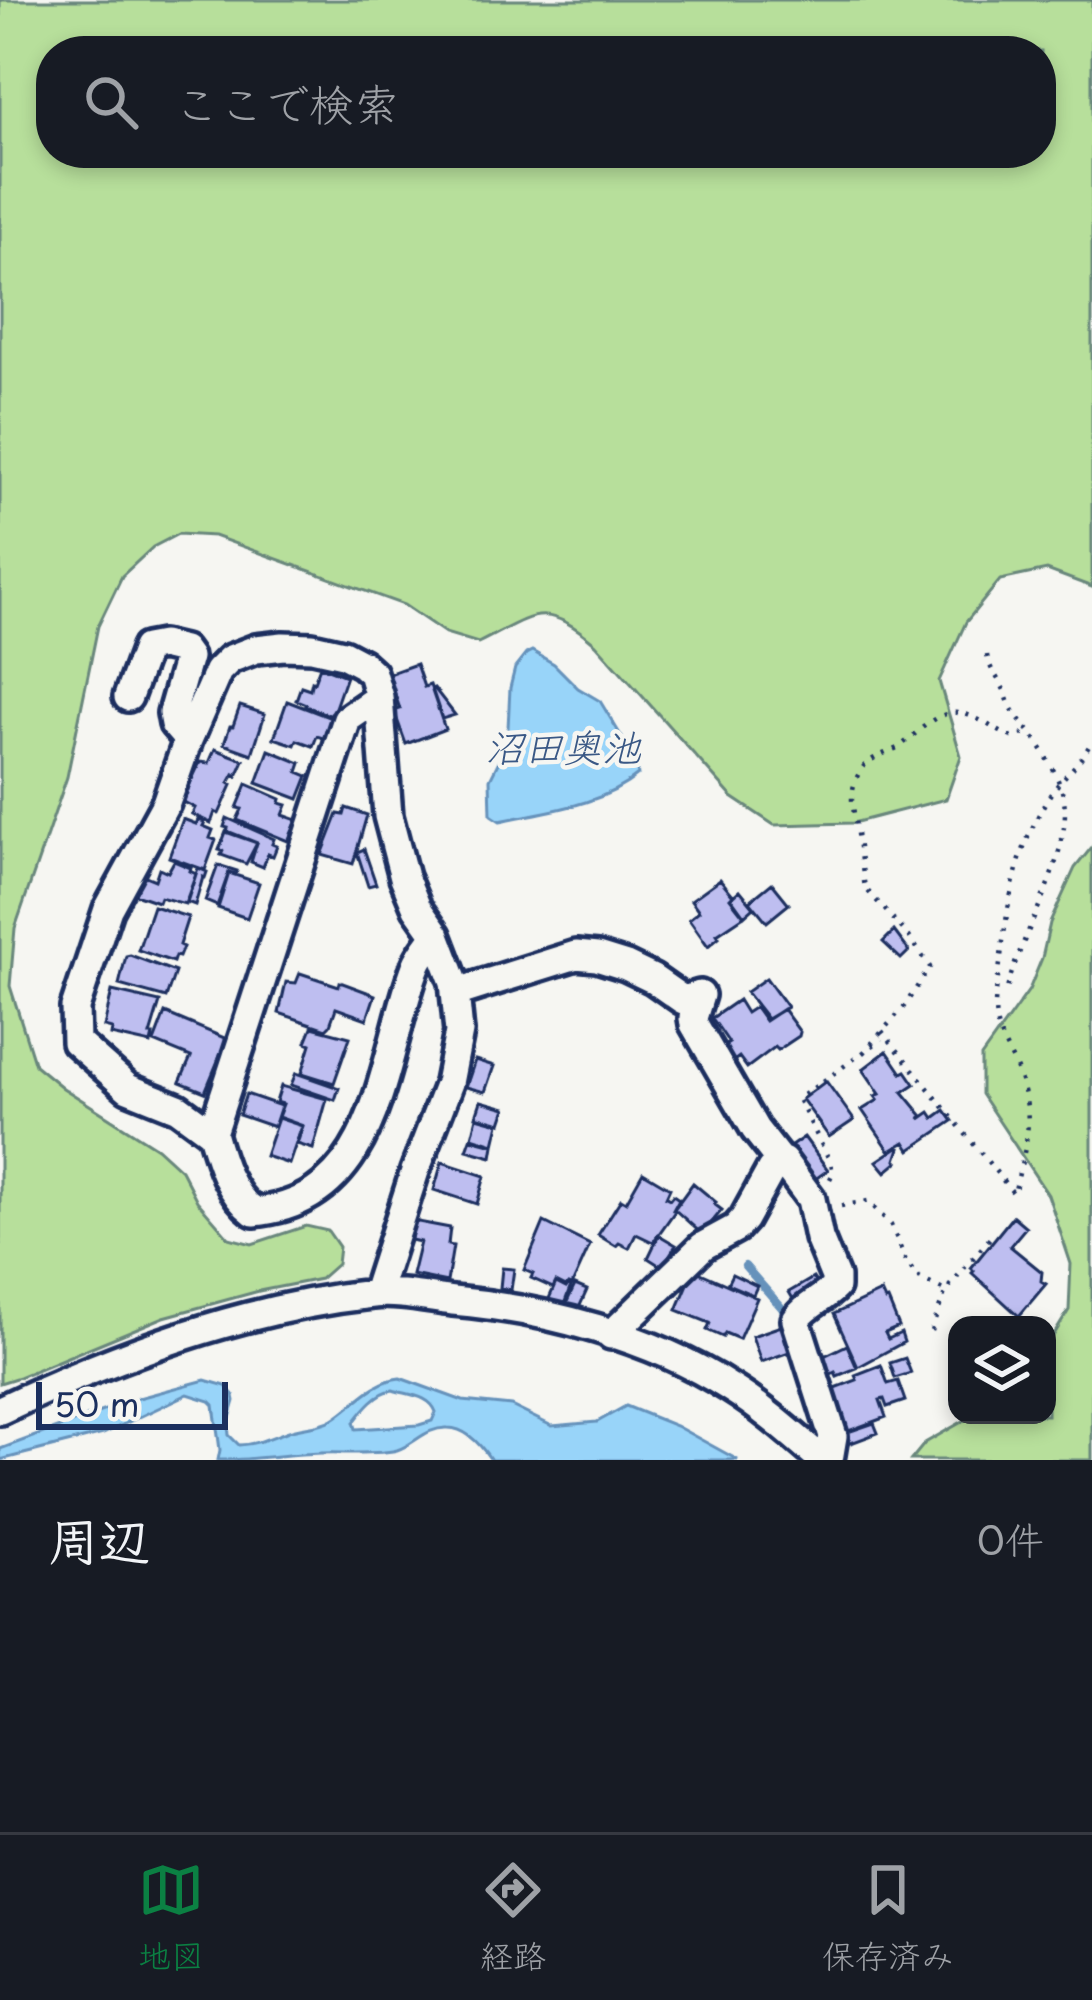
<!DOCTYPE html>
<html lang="ja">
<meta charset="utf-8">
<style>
body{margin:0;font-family:"Playpen Sans","Klee One",sans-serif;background:#242831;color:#f1f3f6}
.controls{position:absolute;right:36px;bottom:36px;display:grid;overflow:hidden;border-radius:24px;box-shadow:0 6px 18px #0003}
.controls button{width:108px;height:108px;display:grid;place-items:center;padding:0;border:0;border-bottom:3px solid #363941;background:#171b24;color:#f1f3f6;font:60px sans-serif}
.scale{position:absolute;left:36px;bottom:30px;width:192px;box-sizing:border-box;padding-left:12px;border:6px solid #1b2f5e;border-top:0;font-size:33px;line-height:42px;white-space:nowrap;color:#1b2f5e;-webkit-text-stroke:9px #f6f6f2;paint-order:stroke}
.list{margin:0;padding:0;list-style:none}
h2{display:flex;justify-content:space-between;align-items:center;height:156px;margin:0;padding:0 48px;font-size:51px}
h2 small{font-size:39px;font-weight:400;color:#9ea1a6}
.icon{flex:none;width:66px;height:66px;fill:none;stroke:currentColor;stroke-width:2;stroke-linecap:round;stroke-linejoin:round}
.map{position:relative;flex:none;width:1092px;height:1460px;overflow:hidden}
.search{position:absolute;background:#171b24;box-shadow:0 6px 18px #0003;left:36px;right:36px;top:36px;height:132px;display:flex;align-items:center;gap:30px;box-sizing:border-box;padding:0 42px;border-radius:48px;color:#9ea1a6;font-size:45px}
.sheet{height:372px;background:#171b24}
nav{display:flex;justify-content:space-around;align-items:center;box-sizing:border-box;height:168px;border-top:3px solid #363941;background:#171b24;font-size:33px;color:#9ea1a6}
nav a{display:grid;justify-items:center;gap:6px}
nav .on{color:#0b8043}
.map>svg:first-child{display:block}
</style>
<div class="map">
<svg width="1092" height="1460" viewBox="0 0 1092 1460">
<rect width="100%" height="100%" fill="#f6f6f2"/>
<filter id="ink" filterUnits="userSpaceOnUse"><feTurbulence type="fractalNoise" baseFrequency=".00833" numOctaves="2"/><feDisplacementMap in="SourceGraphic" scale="24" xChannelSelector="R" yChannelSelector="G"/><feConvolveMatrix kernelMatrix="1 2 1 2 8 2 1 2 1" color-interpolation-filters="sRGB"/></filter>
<g filter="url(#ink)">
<!-- green -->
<path fill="#b7df9b" stroke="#69877c" stroke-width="3" fill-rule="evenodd" d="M 0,0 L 1092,0 L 1092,587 L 1047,570 L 1000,580 L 966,622 L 939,681 L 961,756 L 946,799 L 853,823 L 774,825 L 732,797 L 596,644 C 543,599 534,615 478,643 L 445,633 L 404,605 L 214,536 L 178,534 L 153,547 L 122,576 L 98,626 L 67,777 L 15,928 L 10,986 L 35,1065 L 63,1088 L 157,1148 L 181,1170 L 197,1201 L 229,1238 L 252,1244 L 306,1226 L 328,1231 L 339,1247 L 337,1264 L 320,1279 L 259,1291 L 164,1317 L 19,1377 L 0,1383 ZM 51,51 L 1041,51 L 1041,153 L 51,153 Z
M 1092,847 L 1092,1460 L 911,1460 L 925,1443 L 974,1415 L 1047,1415 L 1047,1346 L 1069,1310 L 1071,1264 L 1048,1195 L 981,1094 L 981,1057 L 1029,990 L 1042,958 L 1050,923 L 1075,868 Z"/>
<!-- water -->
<path fill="#98d4f9" stroke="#6692bb" stroke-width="3" fill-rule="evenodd" d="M 532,651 L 554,664 L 578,688 L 600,701 L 634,757 L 638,775 C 601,806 546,811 500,821 L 491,815 L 490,779 L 502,755 L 508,728 L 510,688 L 515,668 L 526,654 Z
M 400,1378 L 463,1401 L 511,1406 L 552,1426 L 597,1422 L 626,1406 L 676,1426 L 738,1460 L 491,1460 C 481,1445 466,1428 448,1428 C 426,1427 415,1444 397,1450 C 380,1455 340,1452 321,1453 C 286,1454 253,1460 218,1460 L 220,1450 L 214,1405 L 210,1401 L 188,1394 L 103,1434 L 0,1460 L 0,1449 L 135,1399 L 205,1380 L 226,1386 L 234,1396 L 235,1401 L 228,1425 L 229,1435 L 239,1445 C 258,1444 269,1438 286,1432 C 301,1426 320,1427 333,1419 C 355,1405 373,1381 400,1378 ZM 393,1390 C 408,1395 430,1395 436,1412 L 432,1421 L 419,1425 L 356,1429 L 354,1422 C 364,1409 377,1392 393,1390 Z"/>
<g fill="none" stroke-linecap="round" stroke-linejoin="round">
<!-- stream -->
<path stroke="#6692bb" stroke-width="8" d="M 745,1266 L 782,1308 L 787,1321"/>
</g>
<!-- building -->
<path fill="#bebef0" stroke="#1b2f5e" stroke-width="3" d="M 416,664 L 424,687 L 430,685 L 445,729 L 406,744 L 394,711 L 400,709 L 388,674 Z
M 320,666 L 346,676 L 332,716 L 305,706 L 306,704 L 296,700 L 301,686 L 310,689 L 312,681 L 314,682 Z
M 434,688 L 455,715 L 442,719 L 432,689 Z
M 287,701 L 334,719 L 326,739 L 317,736 L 313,746 L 297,740 L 295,745 L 274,738 Z
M 240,706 L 265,714 L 252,754 L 224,744 L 230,726 L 233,726 Z
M 215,749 L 244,760 L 237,776 L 234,774 L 229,783 L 232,785 L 219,814 L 215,812 L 211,823 L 192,814 L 195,808 L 182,801 L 200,762 L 209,763 Z
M 269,750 L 301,763 L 298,772 L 308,776 L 299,799 L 257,783 Z
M 247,784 L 281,799 L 280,803 L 287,805 L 283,815 L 297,820 L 288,841 L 237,820 L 242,809 L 237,808 Z
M 346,808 L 367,815 L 353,864 L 322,855 L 338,814 L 344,815 Z
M 227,818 L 274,839 L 272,844 L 277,846 L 273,856 L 268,854 L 263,867 L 251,862 L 257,843 L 227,831 L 228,828 L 224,827 Z
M 183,819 L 196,824 L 198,820 L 205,822 L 203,826 L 213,830 L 210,838 L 216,840 L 205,870 L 169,857 Z
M 226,832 L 257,843 L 246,864 L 221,855 L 223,851 L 219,850 Z
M 364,849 L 376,884 L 368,886 L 357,852 Z
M 174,861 L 191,868 L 190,871 L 196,874 L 185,904 L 160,897 L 158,902 L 135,894 L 143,875 L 155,880 L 159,868 L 168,872 Z
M 218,865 L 237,871 L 236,874 L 229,872 L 217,906 L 205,901 Z
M 198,868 L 207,872 L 205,878 L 203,877 L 195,905 L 187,902 Z
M 229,873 L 259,883 L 247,918 L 218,908 Z
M 720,879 L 733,895 L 730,898 L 744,916 L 717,934 L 719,937 L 708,946 L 689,919 L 699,911 L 691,900 Z
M 772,883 L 789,904 L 767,922 L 750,901 Z
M 740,890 L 754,907 L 744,916 L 731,898 Z
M 153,906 L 188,917 L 179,945 L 183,947 L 179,957 L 175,956 L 173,962 L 138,950 Z
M 894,931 L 909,951 L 901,959 L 883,942 Z
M 130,955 L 175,972 L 166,998 L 119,985 L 126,956 Z
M 300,973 L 339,986 L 340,982 L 375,995 L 367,1019 L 336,1008 L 330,1025 L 326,1029 L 279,1013 L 286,982 L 296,983 Z
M 766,978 L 787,1007 L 767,1019 L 746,992 Z
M 112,991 L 160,1002 L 150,1035 L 153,1035 L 151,1044 L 111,1035 L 112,1029 L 104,1027 Z
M 738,1000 L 746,1013 L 755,1007 L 765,1021 L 783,1009 L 800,1032 L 799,1036 L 778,1050 L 775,1047 L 747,1068 L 739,1057 L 731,1063 L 721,1048 L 729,1043 L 712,1018 Z
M 165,1013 L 227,1039 L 205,1092 L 180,1082 L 191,1057 L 154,1042 Z
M 312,1027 L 350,1037 L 334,1083 L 302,1073 L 311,1044 L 306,1042 Z
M 887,1051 L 902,1073 L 906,1071 L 915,1084 L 903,1092 L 922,1115 L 920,1119 L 930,1112 L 934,1118 L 945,1110 L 953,1121 L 910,1150 L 905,1142 L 890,1151 L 862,1110 L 878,1100 L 875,1096 L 880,1094 L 863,1069 Z
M 475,1060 L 494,1066 L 485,1092 L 466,1087 Z
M 296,1073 L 339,1088 L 335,1100 L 291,1085 Z
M 826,1081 L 854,1120 L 829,1137 L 802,1099 Z
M 281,1086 L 327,1099 L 313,1149 L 297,1144 L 303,1126 L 278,1117 L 283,1104 L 276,1102 Z
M 246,1094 L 281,1106 L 274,1127 L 239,1115 Z
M 481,1101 L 506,1108 L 501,1123 L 476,1116 Z
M 477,1117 L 499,1123 L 494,1144 L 472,1137 Z
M 278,1118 L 302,1126 L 289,1164 L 265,1156 Z
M 804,1137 L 828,1170 L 807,1185 L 784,1151 Z
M 471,1139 L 494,1145 L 492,1157 L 467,1150 Z
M 898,1147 L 900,1148 L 896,1160 L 898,1162 L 886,1172 L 877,1161 Z
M 442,1162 L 485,1176 L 477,1204 L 434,1190 Z
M 643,1172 L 670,1188 L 666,1197 L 670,1199 L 673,1195 L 679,1199 L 673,1210 L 675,1211 L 653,1242 L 636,1234 L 629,1248 L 619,1243 L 616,1246 L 598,1235 L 621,1199 L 626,1202 Z
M 693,1183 L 716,1202 L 714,1204 L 722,1210 L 702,1234 L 674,1209 Z
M 1013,1216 L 1026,1227 L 1010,1246 L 1042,1272 L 1041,1281 L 1046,1284 L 1019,1316 L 972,1273 L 974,1271 L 971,1268 Z
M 413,1221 L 450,1228 L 448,1245 L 453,1246 L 447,1282 L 412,1275 L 420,1242 L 411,1240 Z
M 544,1222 L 590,1245 L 572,1285 L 568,1284 L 566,1287 L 556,1282 L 553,1288 L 531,1278 L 533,1274 L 524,1270 Z
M 659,1235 L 676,1245 L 662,1267 L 648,1258 Z
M 502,1268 L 514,1269 L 511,1290 L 500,1288 Z
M 694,1270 L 757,1298 L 739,1339 L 725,1333 L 723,1337 L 707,1330 L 710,1323 L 677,1310 Z
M 732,1274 L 757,1286 L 753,1295 L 727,1284 Z
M 813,1278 L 820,1289 L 796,1304 L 789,1292 Z
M 556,1283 L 566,1288 L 568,1285 L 571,1286 L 563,1307 L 548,1301 Z
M 575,1285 L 587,1290 L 578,1310 L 565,1306 Z
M 881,1292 L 885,1301 L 888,1300 L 899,1327 L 885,1333 L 888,1339 L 901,1333 L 904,1342 L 858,1367 L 834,1314 Z
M 787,1324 L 795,1350 L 761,1362 L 752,1336 Z
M 847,1345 L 857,1368 L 837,1376 L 835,1372 L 829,1375 L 822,1357 Z
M 905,1358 L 911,1373 L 895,1378 L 890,1363 Z
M 881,1365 L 888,1384 L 898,1381 L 905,1401 L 887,1407 L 884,1399 L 880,1400 L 886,1417 L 846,1432 L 830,1390 L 857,1380 L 855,1375 Z
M 874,1423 L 878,1433 L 843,1446 L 839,1435 Z"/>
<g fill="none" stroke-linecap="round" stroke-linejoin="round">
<!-- minor casing -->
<g stroke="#1b2f5e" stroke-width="36">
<path id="minor" d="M 128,697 L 146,648 L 162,645 L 183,650 L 188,657 L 172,713 L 174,724 L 188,740
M 379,697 L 347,719 L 212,1133 C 220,1162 229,1193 254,1212 C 381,1201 381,1058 416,966 C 420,955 429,945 436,935
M 455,993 L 576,955 L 597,957 L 626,966 L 653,979 L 683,1000 L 700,995 L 693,1018 L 694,1024 L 755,1129 L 781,1162
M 212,1133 L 178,1108 L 128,1088 L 76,1042 L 75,1008 L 108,909 L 166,803 L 188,740 L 218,671 L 230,659 L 256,649 L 283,646 L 312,647 L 343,654 L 362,664 L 372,673 L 379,697 L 388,816 L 404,877 L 417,908 L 436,935 L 454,982 L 459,1032 L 449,1083 L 415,1171 L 376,1293
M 611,1335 L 703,1246 L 736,1228 L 744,1219 L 771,1170 L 783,1161 L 811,1199 L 819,1238 L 835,1277 L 835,1287 C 823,1299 805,1306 796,1320 L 833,1436 L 829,1460
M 0,1410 C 117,1355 242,1308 372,1294 C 398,1291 427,1298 453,1301 C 544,1309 652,1337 729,1387 C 763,1408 792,1434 822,1460"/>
</g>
<!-- path -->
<path stroke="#1b2f5e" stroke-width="4.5" stroke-dasharray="3 9" stroke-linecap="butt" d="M 987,655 C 989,669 997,676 1003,688 C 1006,693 1007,699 1010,705 C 1016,718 1029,729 1037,742 C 1047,756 1057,775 1062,791 C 1079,848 1017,938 1006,994
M 882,1031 L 1014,1194 C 1024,1150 1036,1124 1020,1078 C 1014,1058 998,1039 996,1019 C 993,1000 998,982 1000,964 C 1008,902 1015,853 1048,798 C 1061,777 1082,763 1092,740
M 863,1053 L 903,1008 L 930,967 L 908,935 L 865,888 L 852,800 C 852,787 856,776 864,766 C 874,756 885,754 897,748 C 915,737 930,715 952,713 C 974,711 992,730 1012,737 L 1029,733
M 830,1179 L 833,1173 L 831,1163 L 798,1099 L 882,1039
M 841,1206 L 868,1201 L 891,1225 L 906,1261 L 917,1277 L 945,1291
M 931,1331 L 946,1290 L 995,1232"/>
<!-- minor -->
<use href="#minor" stroke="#f6f6f2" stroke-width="27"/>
</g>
</g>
<g text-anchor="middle" stroke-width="9" stroke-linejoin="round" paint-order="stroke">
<!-- water labels -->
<g font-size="39" font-style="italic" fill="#3a5885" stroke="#f6f6f2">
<text x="563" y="762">沼田奥池</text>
</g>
</g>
</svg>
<div class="controls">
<button><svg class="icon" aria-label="layers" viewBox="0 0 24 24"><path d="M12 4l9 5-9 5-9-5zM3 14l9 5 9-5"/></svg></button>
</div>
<div class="scale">50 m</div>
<div class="search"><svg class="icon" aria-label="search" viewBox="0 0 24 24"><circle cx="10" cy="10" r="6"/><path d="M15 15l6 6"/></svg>ここで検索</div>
</div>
<section class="sheet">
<h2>周辺<small>0件</small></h2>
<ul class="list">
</ul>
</section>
<nav>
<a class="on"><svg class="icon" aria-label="map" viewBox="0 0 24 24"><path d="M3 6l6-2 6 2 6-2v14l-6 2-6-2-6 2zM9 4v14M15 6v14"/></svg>地図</a>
<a><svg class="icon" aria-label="directions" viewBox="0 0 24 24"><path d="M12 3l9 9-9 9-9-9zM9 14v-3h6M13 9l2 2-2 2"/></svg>経路</a>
<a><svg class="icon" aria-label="saved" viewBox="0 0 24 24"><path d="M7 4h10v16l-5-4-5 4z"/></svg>保存済み</a>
</nav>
